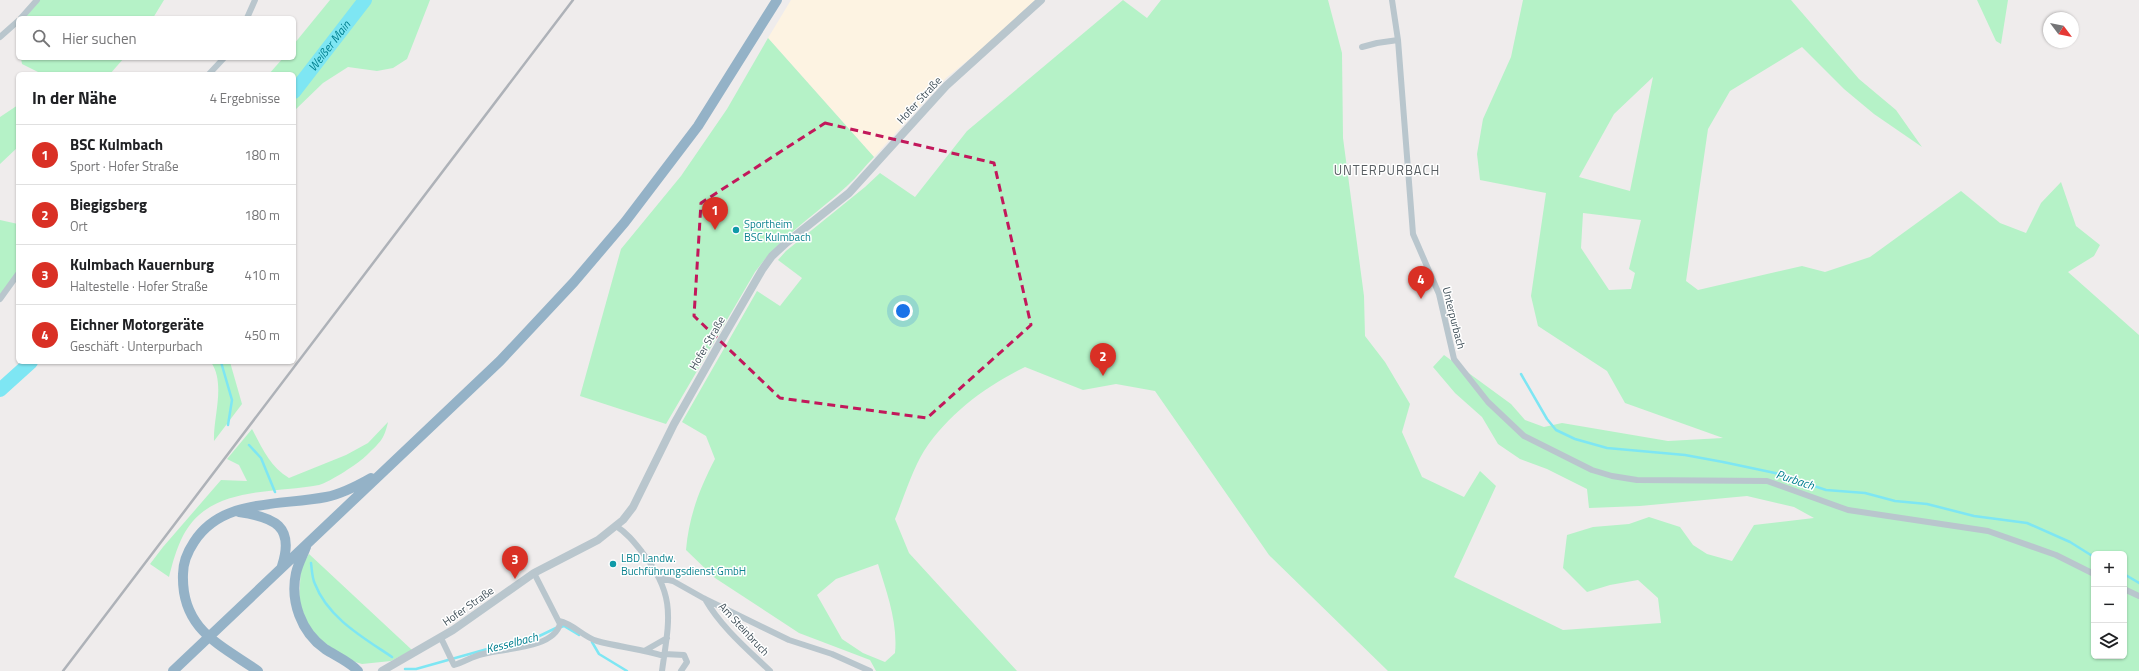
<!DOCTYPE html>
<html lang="de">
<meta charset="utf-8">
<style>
body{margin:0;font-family:"Titillium Web",sans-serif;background:#f6f6f6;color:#202124}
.controls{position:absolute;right:12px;bottom:12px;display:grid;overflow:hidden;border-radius:6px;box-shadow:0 1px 3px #0004}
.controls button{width:36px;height:36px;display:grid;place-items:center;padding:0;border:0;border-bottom:1px solid #e0e0e0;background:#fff;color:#202124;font:20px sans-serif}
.compass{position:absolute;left:2043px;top:12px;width:36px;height:36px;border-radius:50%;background:#fff;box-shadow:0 1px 3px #0004;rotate:122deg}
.you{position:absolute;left:903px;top:311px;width:14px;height:14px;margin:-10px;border:3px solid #fff;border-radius:50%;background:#1a73e8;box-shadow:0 0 0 6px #1a73e833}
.badge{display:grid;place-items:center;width:26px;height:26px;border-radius:50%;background:#d93025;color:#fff;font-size:13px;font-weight:700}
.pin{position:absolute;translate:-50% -33px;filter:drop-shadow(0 1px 2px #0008)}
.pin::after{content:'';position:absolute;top:21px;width:14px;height:12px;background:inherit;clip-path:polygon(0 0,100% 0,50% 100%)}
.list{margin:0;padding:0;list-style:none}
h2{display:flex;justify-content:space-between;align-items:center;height:52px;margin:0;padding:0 16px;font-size:17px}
h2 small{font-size:13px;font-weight:400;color:#757577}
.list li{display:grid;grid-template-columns:26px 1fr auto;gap:12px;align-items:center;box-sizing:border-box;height:60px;padding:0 16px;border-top:1px solid #e0e0e0}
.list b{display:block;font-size:15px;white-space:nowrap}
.list p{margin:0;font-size:13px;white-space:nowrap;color:#757577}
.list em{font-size:13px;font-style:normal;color:#757577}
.icon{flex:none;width:22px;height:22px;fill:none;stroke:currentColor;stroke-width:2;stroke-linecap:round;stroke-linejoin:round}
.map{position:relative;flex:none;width:2139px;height:671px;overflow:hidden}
.search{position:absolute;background:#fff;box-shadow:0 1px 3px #0004;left:16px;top:16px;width:280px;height:44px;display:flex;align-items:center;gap:10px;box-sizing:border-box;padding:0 14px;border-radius:6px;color:#757577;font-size:15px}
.panel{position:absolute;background:#fff;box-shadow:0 1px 3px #0004;left:16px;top:72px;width:280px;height:292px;border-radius:6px}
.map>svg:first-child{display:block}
</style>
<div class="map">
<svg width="2139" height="671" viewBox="0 0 2139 671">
<rect width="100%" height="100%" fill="#efecec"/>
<!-- commercial -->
<path fill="#fdf3e2" d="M 791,0 L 1035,0 L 987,45 L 946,78 L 874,157 L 768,38 Z"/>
<!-- green -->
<path fill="#b5f2c7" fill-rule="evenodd" d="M 37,0 L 164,0 L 153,18 L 21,18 Z
M 330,0 L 430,0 L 407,59 L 393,68 L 377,71 L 348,67 L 323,83 L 294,111 L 294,74 L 269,74 L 283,58 L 294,58 L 294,44 Z
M 1123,0 L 1147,18 L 1161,0 L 1328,0 L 1342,53 L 1343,138 L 1364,296 L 1365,336 L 1385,362 L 1410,404 L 1402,432 L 1422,477 L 1464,497 L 1480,471 L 1496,486 L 1454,577 L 1563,630 L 1661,623 L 1658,598 L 1638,580 L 1610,585 L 1587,592 L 1563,568 L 1567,535 L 1593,527 L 1629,524 L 1649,517 L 1680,527 L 1693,545 L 1707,554 L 1732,561 L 1754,525 L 1814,518 L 1794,507 L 1747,496 L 1640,506 L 1589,508 L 1587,489 L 1547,469 L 1520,459 L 1498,444 L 1482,417 L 1455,393 L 1433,367 L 1444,355 L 1511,404 L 1525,420 L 1544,427 L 1562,423 L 1668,441 L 1723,438 L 1625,403 L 1607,371 L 1538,326 L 1531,296 L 1546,193 L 1480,180 L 1477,154 L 1483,119 L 1511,57 L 1523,0 L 1791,0 L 1859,79 L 1896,110 L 1922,147 L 1874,114 L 1844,89 L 1802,47 L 1730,91 L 1708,129 L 1686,281 L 1698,290 L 1802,266 L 1825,272 L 1870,257 L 1961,191 L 2000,223 L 2026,233 L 2041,203 L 2061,182 L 2076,226 L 2100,245 L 2094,256 L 2068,272 L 2139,335 L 2139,671 L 1388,671 L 1269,555 L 1155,391 L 1116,384 L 1083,390 L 1025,367 C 986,386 948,414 924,451 C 913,468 903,500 895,519 L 909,553 L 1017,671 L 876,671 L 870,660 L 799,633 L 715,578 L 686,550 C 689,516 699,490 715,459 L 706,436 L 682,422 L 757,291 L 780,306 L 802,278 L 778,260 L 786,251 L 865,187 L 880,173 L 915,197 L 967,131 ZM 1653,77 L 1630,191 L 1579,177 L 1614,114 ZM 1583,213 L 1641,220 L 1629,269 L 1635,273 L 1631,289 L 1609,290 L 1581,248 ZM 2094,554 L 2124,554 L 2124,656 L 2094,656 ZM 878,564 C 887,593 898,623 895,653 L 885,662 L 863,653 L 842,639 L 817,595 L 836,579 Z
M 1977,0 L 2008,0 L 2001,44 L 1996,41 Z
M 768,38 L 874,157 C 865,166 857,177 847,186 C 815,215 780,237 755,272 L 666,424 L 580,396 L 621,249 L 681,176 L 727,109 Z
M 21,58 L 124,58 L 110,74 L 42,74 L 22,64 Z
M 18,105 L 18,147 L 0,164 L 0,117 Z
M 0,220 L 18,224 L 18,270 L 0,295 Z
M 211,362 L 230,362 L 242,404 L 214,441 C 213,417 226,384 211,362 Z
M 388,422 C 384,440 380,442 367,455 C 359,463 330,482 319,485 C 282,492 229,488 199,515 C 181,531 175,554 169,577 L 150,564 L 163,547 L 221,480 L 247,481 L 239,465 L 227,459 L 252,429 C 262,448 270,467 289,478 L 346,455 L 368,443 Z
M 309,554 L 412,650 L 391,661 L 362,664 L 348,660 L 317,637 L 307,623 L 299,601 L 301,567 Z"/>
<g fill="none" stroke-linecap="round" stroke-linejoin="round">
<!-- stream -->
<path stroke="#7ee6f3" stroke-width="2.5" d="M 221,362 L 232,400 L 228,425
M 1521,374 L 1547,419 L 1556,430 L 1575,439 L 1607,448 L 1685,455 L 1723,462 L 1775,473 L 1826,490 L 1865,493 L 1895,501 L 1927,504 L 1974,516 L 2027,523 L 2070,542 L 2094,557
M 249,445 L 261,458 L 275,492
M 311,563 C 312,570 312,578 315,584 C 328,618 364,638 392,657
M 2124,574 L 2139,583
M 561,627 L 564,626 L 579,635
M 592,642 L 599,654 L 627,671
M 405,669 L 416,669 L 498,646 L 531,640 L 556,628"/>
<!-- river -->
<g stroke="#7ee6f3" stroke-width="14">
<path id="s1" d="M 294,92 L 365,0"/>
<path d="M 0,390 L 31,362"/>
</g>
<!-- minor -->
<path stroke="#b9c6cd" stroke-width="6" d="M 1392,0 L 1398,40 L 1413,234 L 1439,294 L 1454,359 L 1488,402 L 1524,436 L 1592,470 L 1612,476 L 1637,480 L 1767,481 L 1848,510 L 1988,531 L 2056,555 L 2094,574
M 21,18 L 37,0
M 247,18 L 255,0
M 0,37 L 18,21
M 1362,47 L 1377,43 L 1398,40
M 209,74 L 224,58
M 0,299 L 18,274
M 616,526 C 627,533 634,542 642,552 C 677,596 669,620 662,671
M 660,578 L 673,581 L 705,599 L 789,640 L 832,654 L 870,671
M 2124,589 L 2139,596
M 705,599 C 721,627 747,649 770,671
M 559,621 C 574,624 583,637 597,641 C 619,647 642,649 664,656
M 441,638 L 454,665 C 464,662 473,656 483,654 C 504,648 553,649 560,624 L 534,573
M 646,650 L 667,638
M 664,654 L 684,655 L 687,662 L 681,671"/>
<!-- tertiary -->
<path stroke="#b9c6cd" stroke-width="8" d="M 382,671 L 453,630 L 534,573 L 598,540 L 623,520 L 633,507 L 674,424 L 722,339 L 762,270 L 772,256 L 786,243 L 849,193 L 946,86 L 1041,0"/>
<!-- trunk -->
<path stroke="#94b2c7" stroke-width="10" d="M 239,512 C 274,517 295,526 282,566
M 306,547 C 303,555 298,564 296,573 C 290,601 301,632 325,649 C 336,656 350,662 358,671
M 173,671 L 500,361 L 574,282 L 625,222 L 698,126 L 777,0
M 258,671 C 219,644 181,629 183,574 C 183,563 188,551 194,542 C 222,498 280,506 326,497 C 341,494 357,486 371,478"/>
<!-- rail -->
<path stroke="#aeb2b8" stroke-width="2.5" d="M 63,671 L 573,0"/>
</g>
<!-- marked area -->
<path fill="none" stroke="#c2185b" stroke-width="3" stroke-dasharray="8 5" stroke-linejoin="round" d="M 825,123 L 994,163 L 1031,325 L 927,418 L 780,398 L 694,316 L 701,203 Z"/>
<!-- markers -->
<g fill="#0f9aa8" stroke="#fff" stroke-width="1.5">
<circle cx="736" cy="230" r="4"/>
<circle cx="613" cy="564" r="4"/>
</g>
<g text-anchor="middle" stroke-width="3" stroke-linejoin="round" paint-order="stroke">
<!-- street labels -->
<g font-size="11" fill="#43525b" stroke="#fff">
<text transform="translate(919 100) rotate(-47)" y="4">Hofer Straße</text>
<text transform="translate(1454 318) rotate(76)" y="4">Unterpurbach</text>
<text transform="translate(707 343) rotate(-60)" y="4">Hofer Straße</text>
<text transform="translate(468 606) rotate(-35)" y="4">Hofer Straße</text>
<text transform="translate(744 629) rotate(47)" y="4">Am Steinbruch</text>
</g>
<!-- culture labels -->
<g font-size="11" fill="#0d838f" stroke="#fff" text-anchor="start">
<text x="744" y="228">Sportheim<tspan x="744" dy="13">BSC Kulmbach</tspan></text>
<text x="621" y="562">LBD Landw.<tspan x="621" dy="13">Buchführungsdienst GmbH</tspan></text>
</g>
<!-- water labels -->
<g font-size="12" font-style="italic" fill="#038191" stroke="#fff">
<text dy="4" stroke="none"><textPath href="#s1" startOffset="58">Weißer Main</textPath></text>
<text transform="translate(1795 480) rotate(18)" y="4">Purbach</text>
<text transform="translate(512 643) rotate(-14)" y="4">Kesselbach</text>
</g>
<!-- quarter labels -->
<g font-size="13" letter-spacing="1" fill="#585e62" stroke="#fff">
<text x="1387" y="175">UNTERPURBACH</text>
</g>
</g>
</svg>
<div class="controls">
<button>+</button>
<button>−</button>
<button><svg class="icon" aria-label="layers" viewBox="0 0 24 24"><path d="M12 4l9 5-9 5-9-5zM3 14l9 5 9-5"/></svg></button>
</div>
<svg class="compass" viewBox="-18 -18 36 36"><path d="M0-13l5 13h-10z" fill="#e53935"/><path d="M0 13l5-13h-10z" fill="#757577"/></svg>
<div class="you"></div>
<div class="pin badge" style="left:715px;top:230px">1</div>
<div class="pin badge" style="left:1103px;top:376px">2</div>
<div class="pin badge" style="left:515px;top:579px">3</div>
<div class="pin badge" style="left:1421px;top:299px">4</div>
<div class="search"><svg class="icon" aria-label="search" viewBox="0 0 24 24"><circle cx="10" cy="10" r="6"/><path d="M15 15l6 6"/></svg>Hier suchen</div>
<section class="panel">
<h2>In der Nähe<small>4 Ergebnisse</small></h2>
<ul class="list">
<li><span class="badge">1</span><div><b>BSC Kulmbach</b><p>Sport · Hofer Straße</p></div><em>180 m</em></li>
<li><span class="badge">2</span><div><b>Biegigsberg</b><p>Ort</p></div><em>180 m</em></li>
<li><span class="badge">3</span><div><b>Kulmbach Kauernburg</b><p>Haltestelle · Hofer Straße</p></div><em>410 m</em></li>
<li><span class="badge">4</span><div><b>Eichner Motorgeräte</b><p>Geschäft · Unterpurbach</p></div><em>450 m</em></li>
</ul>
</section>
</div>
